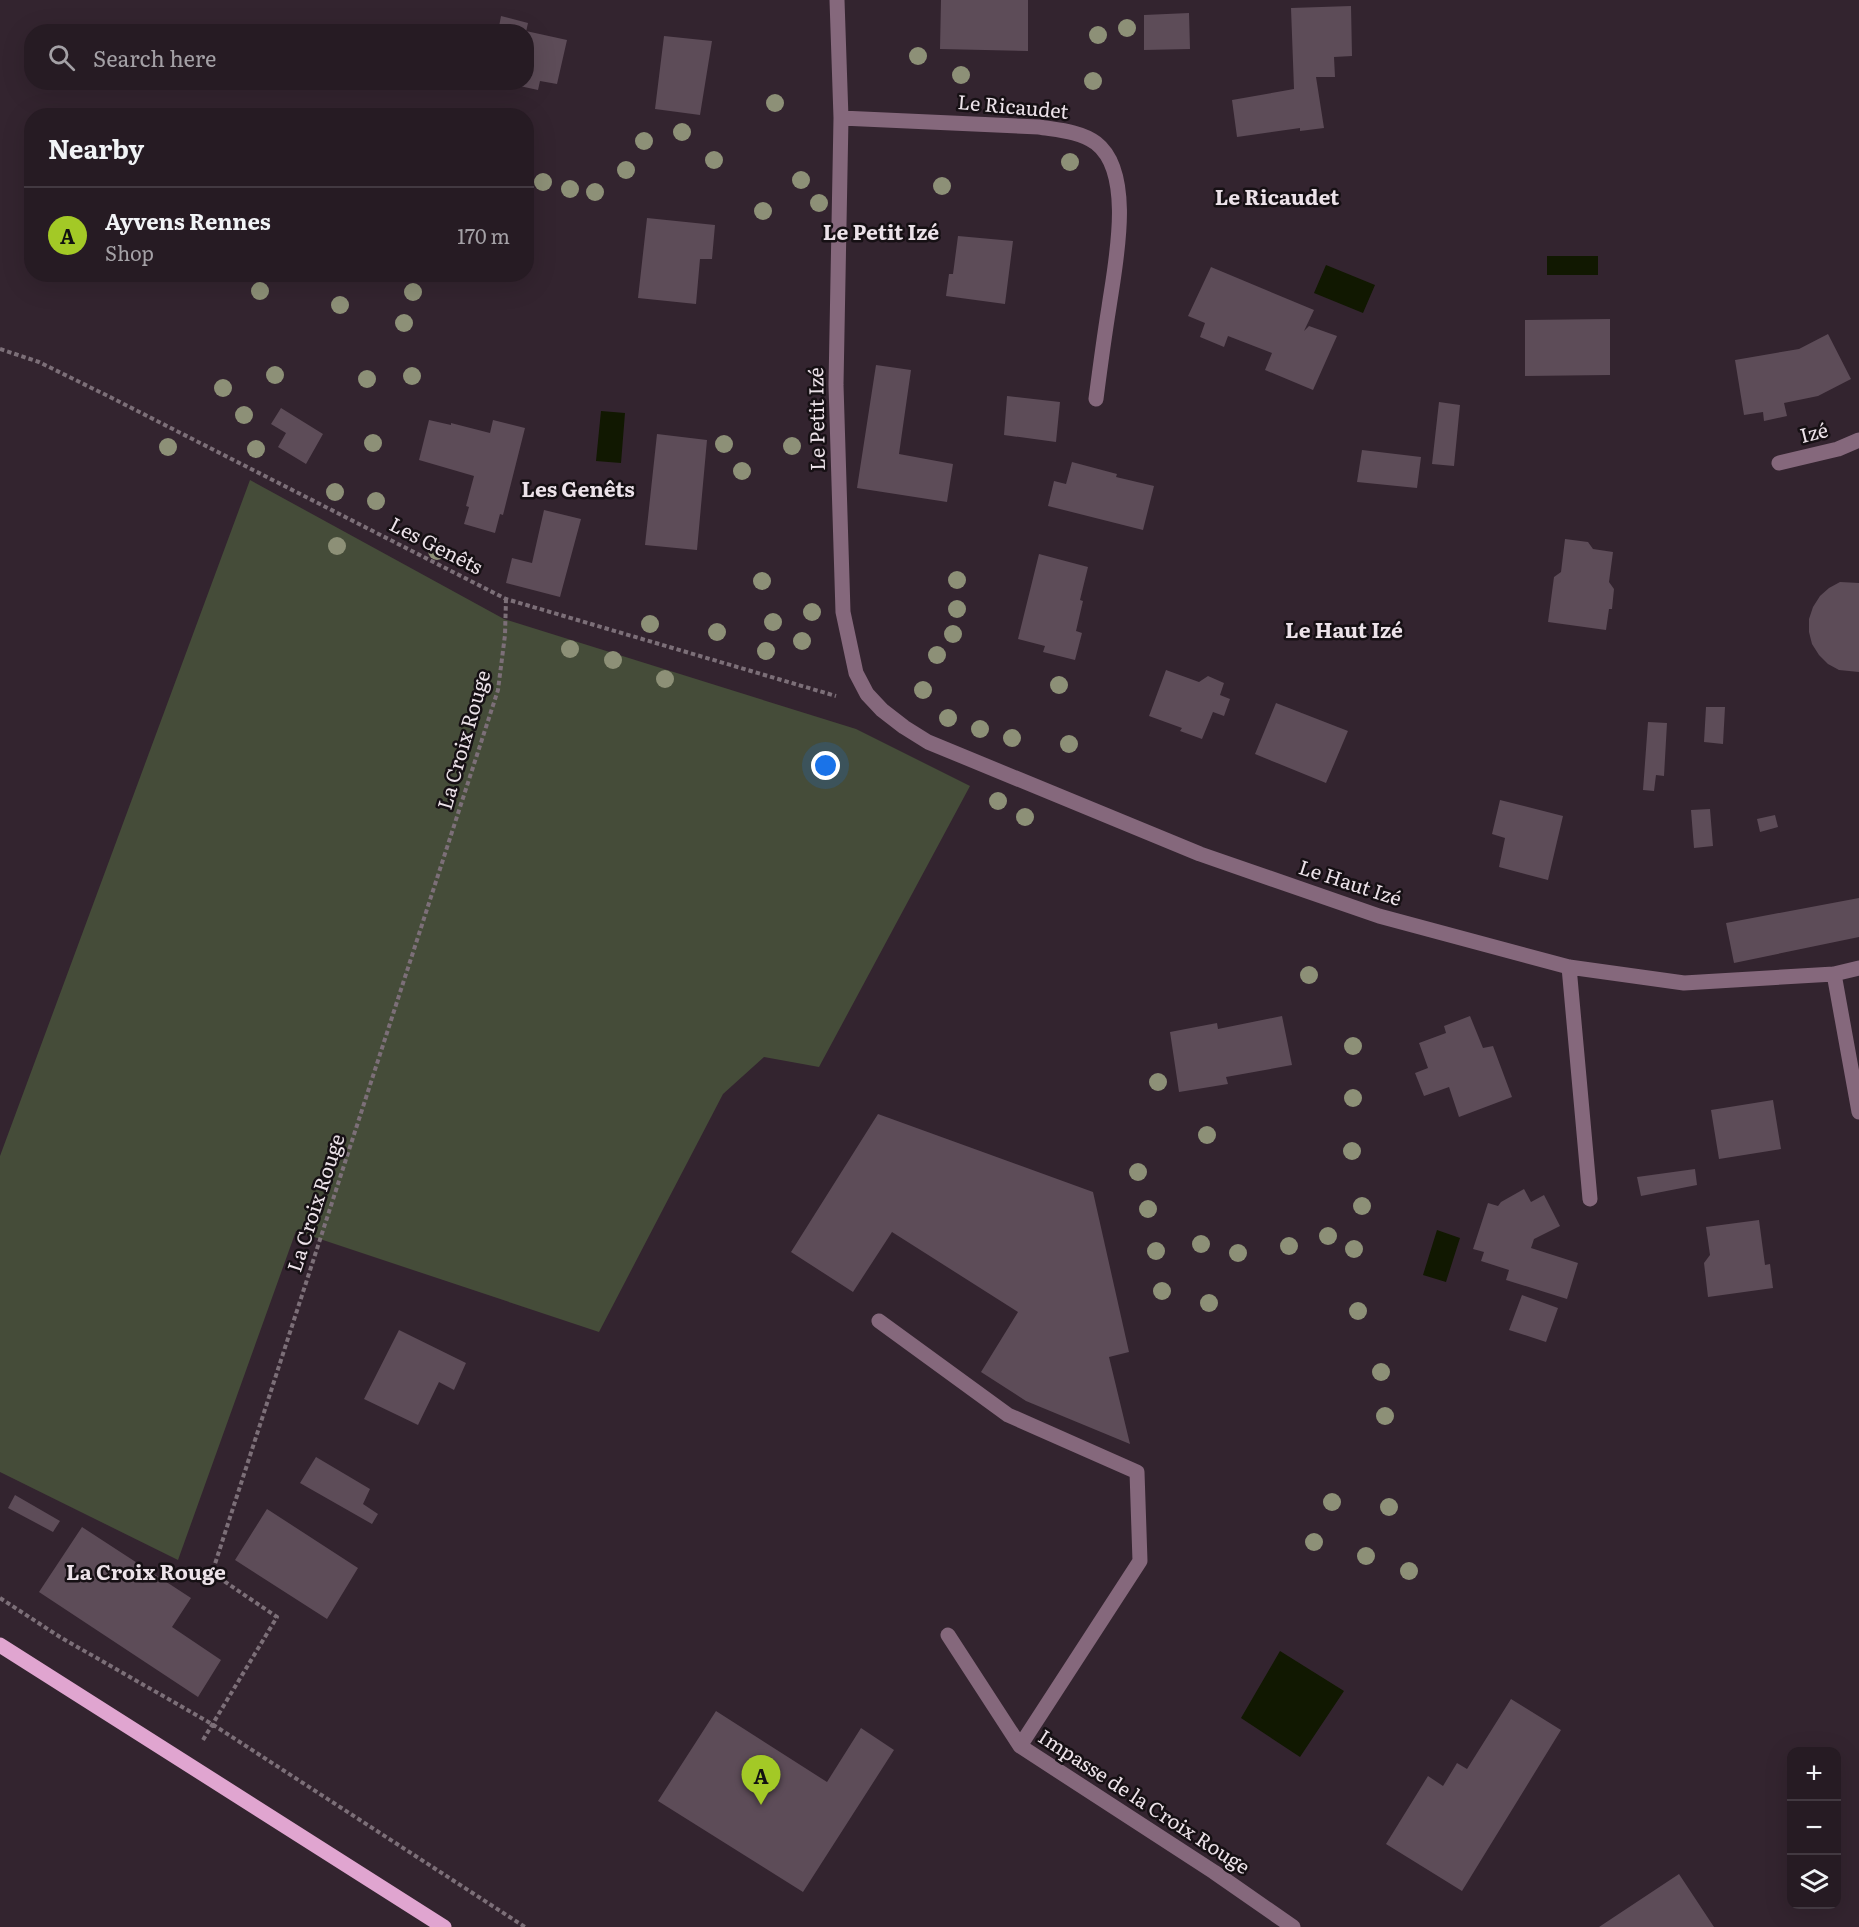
<!DOCTYPE html>
<meta charset="utf-8">
<style>
body{margin:0;font-family:Literata,serif;background:#2e242b;color:#f1f3f6}
.controls{position:absolute;right:18px;bottom:18px;display:grid;overflow:hidden;border-radius:12px;box-shadow:0 6px 24px #0002}
.controls button{width:54px;height:54px;display:grid;place-items:center;padding:0;border:0;border-bottom:2px solid #423941;background:#261b23;color:#f1f3f6;font:30px sans-serif}
.you{position:absolute;left:826px;top:766px;width:21px;height:21px;margin:-15px;border:4px solid #fff;border-radius:50%;background:#1a73e8;box-shadow:0 0 0 9px #1a73e833}
.badge{display:grid;place-items:center;width:39px;height:39px;border-radius:50%;background:#a3c926;color:#111;font-size:20px;font-weight:700}
.pin{position:absolute;translate:-50% -50px;filter:drop-shadow(0 2px 3px #0008)}
.pin::after{content:'';position:absolute;top:32px;width:21px;height:18px;background:inherit;clip-path:polygon(0 0,100% 0,50% 100%)}
.list{margin:0;padding:0;list-style:none}
h2{display:flex;justify-content:space-between;align-items:center;height:78px;margin:0;padding:0 24px;font-size:26px}
h2 small{font-size:20px;font-weight:400;color:#a4a1a6}
.list li{display:grid;grid-template-columns:39px 1fr auto;gap:18px;align-items:center;box-sizing:border-box;height:96px;padding:0 24px;border-top:2px solid #423941}
.list b{display:block;font-size:22px;white-space:nowrap}
.list p{margin:0;font-size:20px;white-space:nowrap;color:#a4a1a6}
.list em{font-size:20px;font-style:normal;color:#a4a1a6}
.icon{flex:none;width:33px;height:33px;fill:none;stroke:currentColor;stroke-width:2;stroke-linecap:round;stroke-linejoin:round}
.map{position:relative;flex:none;width:1859px;height:1927px;overflow:hidden}
.search{position:absolute;background:#261b23;box-shadow:0 6px 24px #0002;left:24px;top:24px;width:510px;height:66px;display:flex;align-items:center;gap:15px;box-sizing:border-box;padding:0 21px;border-radius:24px;color:#a4a1a6;font-size:22px}
.panel{position:absolute;background:#261b23;box-shadow:0 6px 24px #0002;left:24px;top:108px;width:510px;height:174px;border-radius:24px}
.map>svg:first-child{display:block}
</style>
<div class="map">
<svg width="1859" height="1927" viewBox="0 0 1859 1927">
<rect width="100%" height="100%" fill="#33242f"/>
<!-- green -->
<path fill="#454c39" d="M 250,480 L 504,619 L 856,729 L 970,786 L 819,1067 L 764,1057 L 723,1094 L 599,1332 L 296,1231 L 178,1560 L 0,1472 L 0,1156 Z"/>
<!-- water -->
<path fill="#111801" d="M 1547,256 L 1598,256 L 1598,275 L 1547,275 Z
M 1326,265 L 1375,285 L 1363,313 L 1314,293 Z
M 601,411 L 625,413 L 621,463 L 596,461 Z
M 1437,1230 L 1460,1238 L 1446,1282 L 1423,1275 Z
M 1280,1651 L 1344,1691 L 1300,1757 L 1241,1718 Z"/>
<!-- building -->
<path fill="#5d4c58" d="M 941,0 L 1028,0 L 1028,51 L 940,49 Z
M 1351,6 L 1352,56 L 1334,57 L 1335,77 L 1316,77 L 1324,128 L 1300,131 L 1300,128 L 1237,137 L 1232,100 L 1294,89 L 1291,8 Z
M 1189,13 L 1190,49 L 1144,50 L 1144,15 Z
M 501,16 L 528,23 L 526,32 L 498,32 Z
M 526,31 L 567,40 L 557,84 L 540,81 L 538,90 L 515,85 L 516,82 L 526,82 Z
M 664,36 L 712,41 L 700,115 L 655,109 Z
M 647,218 L 715,225 L 712,259 L 700,259 L 696,304 L 638,298 Z
M 958,236 L 1013,241 L 1005,304 L 946,296 L 949,274 L 953,274 Z
M 1211,267 L 1314,310 L 1304,331 L 1309,326 L 1337,336 L 1313,390 L 1265,370 L 1272,353 L 1228,336 L 1224,347 L 1200,337 L 1205,323 L 1188,316 Z
M 1610,319 L 1610,375 L 1525,376 L 1525,320 Z
M 1828,334 L 1851,379 L 1818,396 L 1784,403 L 1787,416 L 1764,421 L 1763,412 L 1744,415 L 1735,360 L 1799,349 Z
M 876,365 L 911,370 L 899,454 L 953,464 L 947,502 L 857,488 Z
M 1007,396 L 1060,402 L 1056,442 L 1004,435 Z
M 1439,402 L 1460,405 L 1454,466 L 1432,464 Z
M 281,408 L 323,434 L 306,464 L 278,447 L 286,433 L 271,424 Z
M 429,420 L 451,425 L 451,423 L 490,433 L 493,420 L 525,428 L 503,515 L 500,514 L 495,533 L 464,524 L 469,507 L 466,506 L 474,476 L 419,460 Z
M 657,434 L 707,440 L 697,550 L 645,545 Z
M 1362,450 L 1421,457 L 1417,488 L 1357,482 Z
M 1072,462 L 1117,474 L 1116,477 L 1154,486 L 1143,530 L 1048,506 L 1054,481 L 1066,484 Z
M 544,510 L 581,519 L 560,597 L 506,583 L 512,558 L 532,563 Z
M 1565,539 L 1588,542 L 1593,549 L 1613,552 L 1609,582 L 1614,589 L 1612,609 L 1609,609 L 1606,630 L 1548,622 L 1554,577 L 1561,572 Z
M 1039,554 L 1088,567 L 1080,600 L 1083,601 L 1076,631 L 1082,633 L 1075,660 L 1043,652 L 1045,646 L 1018,639 Z
M 1840,582 L 1859,583 L 1859,672 L 1839,670 L 1828,664 L 1819,655 L 1812,644 L 1809,632 L 1809,619 L 1813,607 L 1820,596 L 1829,588 Z
M 1166,670 L 1199,682 L 1208,676 L 1224,683 L 1220,695 L 1230,699 L 1224,716 L 1213,712 L 1202,739 L 1180,731 L 1182,728 L 1149,716 Z
M 1276,703 L 1348,731 L 1326,783 L 1255,754 Z
M 1706,707 L 1725,707 L 1723,744 L 1704,742 Z
M 1648,722 L 1667,723 L 1664,776 L 1656,775 L 1654,791 L 1643,790 Z
M 1500,800 L 1563,816 L 1548,880 L 1499,867 L 1505,838 L 1492,834 Z
M 1710,809 L 1713,846 L 1694,848 L 1691,810 Z
M 1775,815 L 1778,827 L 1760,832 L 1757,819 Z
M 1859,898 L 1859,937 L 1734,963 L 1726,923 Z
M 1282,1016 L 1292,1065 L 1226,1077 L 1228,1084 L 1179,1092 L 1170,1032 L 1217,1023 L 1218,1029 Z
M 1470,1016 L 1483,1048 L 1493,1046 L 1512,1097 L 1459,1117 L 1449,1087 L 1424,1096 L 1415,1073 L 1428,1068 L 1419,1043 L 1446,1033 L 1444,1026 Z
M 1773,1100 L 1781,1149 L 1719,1159 L 1711,1110 Z
M 878,1114 L 1093,1192 L 1129,1352 L 1109,1357 L 1130,1444 L 1026,1401 L 981,1372 L 1018,1312 L 892,1232 L 853,1292 L 791,1252 Z
M 1695,1169 L 1697,1185 L 1641,1196 L 1637,1177 Z
M 1524,1189 L 1531,1202 L 1544,1195 L 1560,1226 L 1534,1239 L 1531,1248 L 1578,1263 L 1567,1299 L 1506,1280 L 1509,1270 L 1481,1261 L 1484,1252 L 1473,1249 L 1488,1203 L 1498,1206 L 1501,1202 Z
M 1759,1220 L 1765,1265 L 1770,1264 L 1773,1288 L 1708,1297 L 1704,1263 L 1710,1255 L 1706,1227 Z
M 1522,1295 L 1558,1308 L 1546,1342 L 1509,1330 Z
M 399,1330 L 466,1363 L 454,1390 L 439,1382 L 418,1425 L 364,1399 Z
M 316,1457 L 370,1489 L 363,1504 L 378,1514 L 372,1524 L 300,1483 Z
M 15,1495 L 60,1521 L 53,1532 L 8,1508 Z
M 267,1509 L 358,1568 L 327,1619 L 235,1560 Z
M 82,1527 L 191,1598 L 172,1627 L 221,1660 L 198,1697 L 39,1592 Z
M 1511,1699 L 1561,1730 L 1462,1891 L 1386,1844 L 1428,1776 L 1443,1786 L 1457,1763 L 1467,1769 Z
M 716,1711 L 827,1782 L 861,1728 L 894,1750 L 803,1892 L 658,1801 Z
M 1679,1874 L 1714,1927 L 1599,1927 Z"/>
<g fill="none" stroke-linecap="round" stroke-linejoin="round">
<!-- path -->
<path stroke="#7c6f78" stroke-width="4" stroke-dasharray="4.5 3" stroke-linecap="butt" d="M 0,349 L 39,362 L 112,398 L 506,599 L 836,696
M 0,1598 L 60,1637 L 212,1724 L 525,1927
M 203,1740 L 277,1617 L 212,1573 L 498,690 L 505,635 L 506,599"/>
<!-- minor -->
<path stroke="#85687c" stroke-width="15" d="M 837,0 L 841,118 L 836,385 L 843,612 L 856,673 L 867,694 L 882,710 L 904,727 L 928,742 L 1200,854 L 1379,916 L 1569,967 L 1684,983 L 1834,974 L 1859,968
M 841,118 L 1039,127 C 1057,130 1080,131 1096,143 C 1135,173 1115,265 1109,307 C 1104,338 1100,368 1096,399
M 1779,463 L 1838,449 L 1859,440
M 1569,967 L 1590,1199
M 1834,974 L 1859,1112
M 879,1321 L 1008,1415 L 1137,1472 L 1140,1561 L 1020,1746
M 948,1635 L 1020,1746 L 1214,1872 L 1293,1927"/>
<!-- major -->
<path stroke="#e0a5d0" stroke-width="15" d="M 0,1645 L 444,1927"/>
</g>
<!-- trees -->
<g fill="#8d9077">
<circle cx="1127" cy="28" r="9"/>
<circle cx="1098" cy="35" r="9"/>
<circle cx="918" cy="56" r="9"/>
<circle cx="961" cy="75" r="9"/>
<circle cx="1093" cy="81" r="9"/>
<circle cx="775" cy="103" r="9"/>
<circle cx="682" cy="132" r="9"/>
<circle cx="644" cy="141" r="9"/>
<circle cx="714" cy="160" r="9"/>
<circle cx="1070" cy="162" r="9"/>
<circle cx="626" cy="170" r="9"/>
<circle cx="801" cy="180" r="9"/>
<circle cx="543" cy="182" r="9"/>
<circle cx="942" cy="186" r="9"/>
<circle cx="570" cy="189" r="9"/>
<circle cx="595" cy="192" r="9"/>
<circle cx="819" cy="203" r="9"/>
<circle cx="763" cy="211" r="9"/>
<circle cx="260" cy="291" r="9"/>
<circle cx="413" cy="292" r="9"/>
<circle cx="340" cy="305" r="9"/>
<circle cx="404" cy="323" r="9"/>
<circle cx="275" cy="375" r="9"/>
<circle cx="412" cy="376" r="9"/>
<circle cx="367" cy="379" r="9"/>
<circle cx="223" cy="388" r="9"/>
<circle cx="244" cy="415" r="9"/>
<circle cx="373" cy="443" r="9"/>
<circle cx="724" cy="444" r="9"/>
<circle cx="792" cy="446" r="9"/>
<circle cx="168" cy="447" r="9"/>
<circle cx="256" cy="449" r="9"/>
<circle cx="742" cy="471" r="9"/>
<circle cx="335" cy="492" r="9"/>
<circle cx="376" cy="501" r="9"/>
<circle cx="337" cy="546" r="9"/>
<circle cx="437" cy="551" r="9"/>
<circle cx="957" cy="580" r="9"/>
<circle cx="762" cy="581" r="9"/>
<circle cx="957" cy="609" r="9"/>
<circle cx="812" cy="612" r="9"/>
<circle cx="773" cy="622" r="9"/>
<circle cx="650" cy="624" r="9"/>
<circle cx="717" cy="632" r="9"/>
<circle cx="953" cy="634" r="9"/>
<circle cx="802" cy="641" r="9"/>
<circle cx="570" cy="649" r="9"/>
<circle cx="766" cy="651" r="9"/>
<circle cx="937" cy="655" r="9"/>
<circle cx="613" cy="660" r="9"/>
<circle cx="665" cy="679" r="9"/>
<circle cx="1059" cy="685" r="9"/>
<circle cx="923" cy="690" r="9"/>
<circle cx="948" cy="718" r="9"/>
<circle cx="980" cy="729" r="9"/>
<circle cx="1012" cy="738" r="9"/>
<circle cx="1069" cy="744" r="9"/>
<circle cx="998" cy="801" r="9"/>
<circle cx="1025" cy="817" r="9"/>
<circle cx="1309" cy="975" r="9"/>
<circle cx="1353" cy="1046" r="9"/>
<circle cx="1158" cy="1082" r="9"/>
<circle cx="1353" cy="1098" r="9"/>
<circle cx="1207" cy="1135" r="9"/>
<circle cx="1352" cy="1151" r="9"/>
<circle cx="1138" cy="1172" r="9"/>
<circle cx="1362" cy="1206" r="9"/>
<circle cx="1148" cy="1209" r="9"/>
<circle cx="1328" cy="1236" r="9"/>
<circle cx="1201" cy="1244" r="9"/>
<circle cx="1289" cy="1246" r="9"/>
<circle cx="1354" cy="1249" r="9"/>
<circle cx="1156" cy="1251" r="9"/>
<circle cx="1238" cy="1253" r="9"/>
<circle cx="1162" cy="1291" r="9"/>
<circle cx="1209" cy="1303" r="9"/>
<circle cx="1358" cy="1311" r="9"/>
<circle cx="1381" cy="1372" r="9"/>
<circle cx="1385" cy="1416" r="9"/>
<circle cx="1332" cy="1502" r="9"/>
<circle cx="1389" cy="1507" r="9"/>
<circle cx="1314" cy="1542" r="9"/>
<circle cx="1366" cy="1556" r="9"/>
<circle cx="1409" cy="1571" r="9"/>
</g>
<g text-anchor="middle" stroke-width="5" stroke-linejoin="round" paint-order="stroke">
<!-- street labels -->
<g font-size="20" fill="#ece2e9" stroke="#161014">
<text transform="translate(1013 107) rotate(5)" y="7">Le Ricaudet</text>
<text transform="translate(817 419) rotate(-91)" y="7">Le Petit Izé</text>
<text transform="translate(1814 433) rotate(-14)" y="7">Izé</text>
<text transform="translate(436 546) rotate(27)" y="7">Les Genêts</text>
<text transform="translate(464 740) rotate(-74)" y="7">La Croix Rouge</text>
<text transform="translate(1350 883) rotate(18)" y="7">Le Haut Izé</text>
<text transform="translate(316 1203) rotate(-72)" y="7">La Croix Rouge</text>
<text transform="translate(1144 1802) rotate(33)" y="7">Impasse de la Croix Rouge</text>
</g>
<!-- neighbourhood labels -->
<g font-size="21" font-weight="bold" fill="#ece2e9" stroke="#161014">
<text x="1277" y="205">Le Ricaudet</text>
<text x="881" y="240">Le Petit Izé</text>
<text x="578" y="497">Les Genêts</text>
<text x="1344" y="638">Le Haut Izé</text>
<text x="146" y="1580">La Croix Rouge</text>
</g>
</g>
</svg>
<div class="controls">
<button>+</button>
<button>−</button>
<button><svg class="icon" aria-label="layers" viewBox="0 0 24 24"><path d="M12 4l9 5-9 5-9-5zM3 14l9 5 9-5"/></svg></button>
</div>
<div class="you"></div>
<div class="pin badge" style="left:761px;top:1805px">A</div>
<div class="search"><svg class="icon" aria-label="search" viewBox="0 0 24 24"><circle cx="10" cy="10" r="6"/><path d="M15 15l6 6"/></svg>Search here</div>
<section class="panel">
<h2>Nearby<small></small></h2>
<ul class="list">
<li><span class="badge">A</span><div><b>Ayvens Rennes</b><p>Shop</p></div><em>170 m</em></li>
</ul>
</section>
</div>
